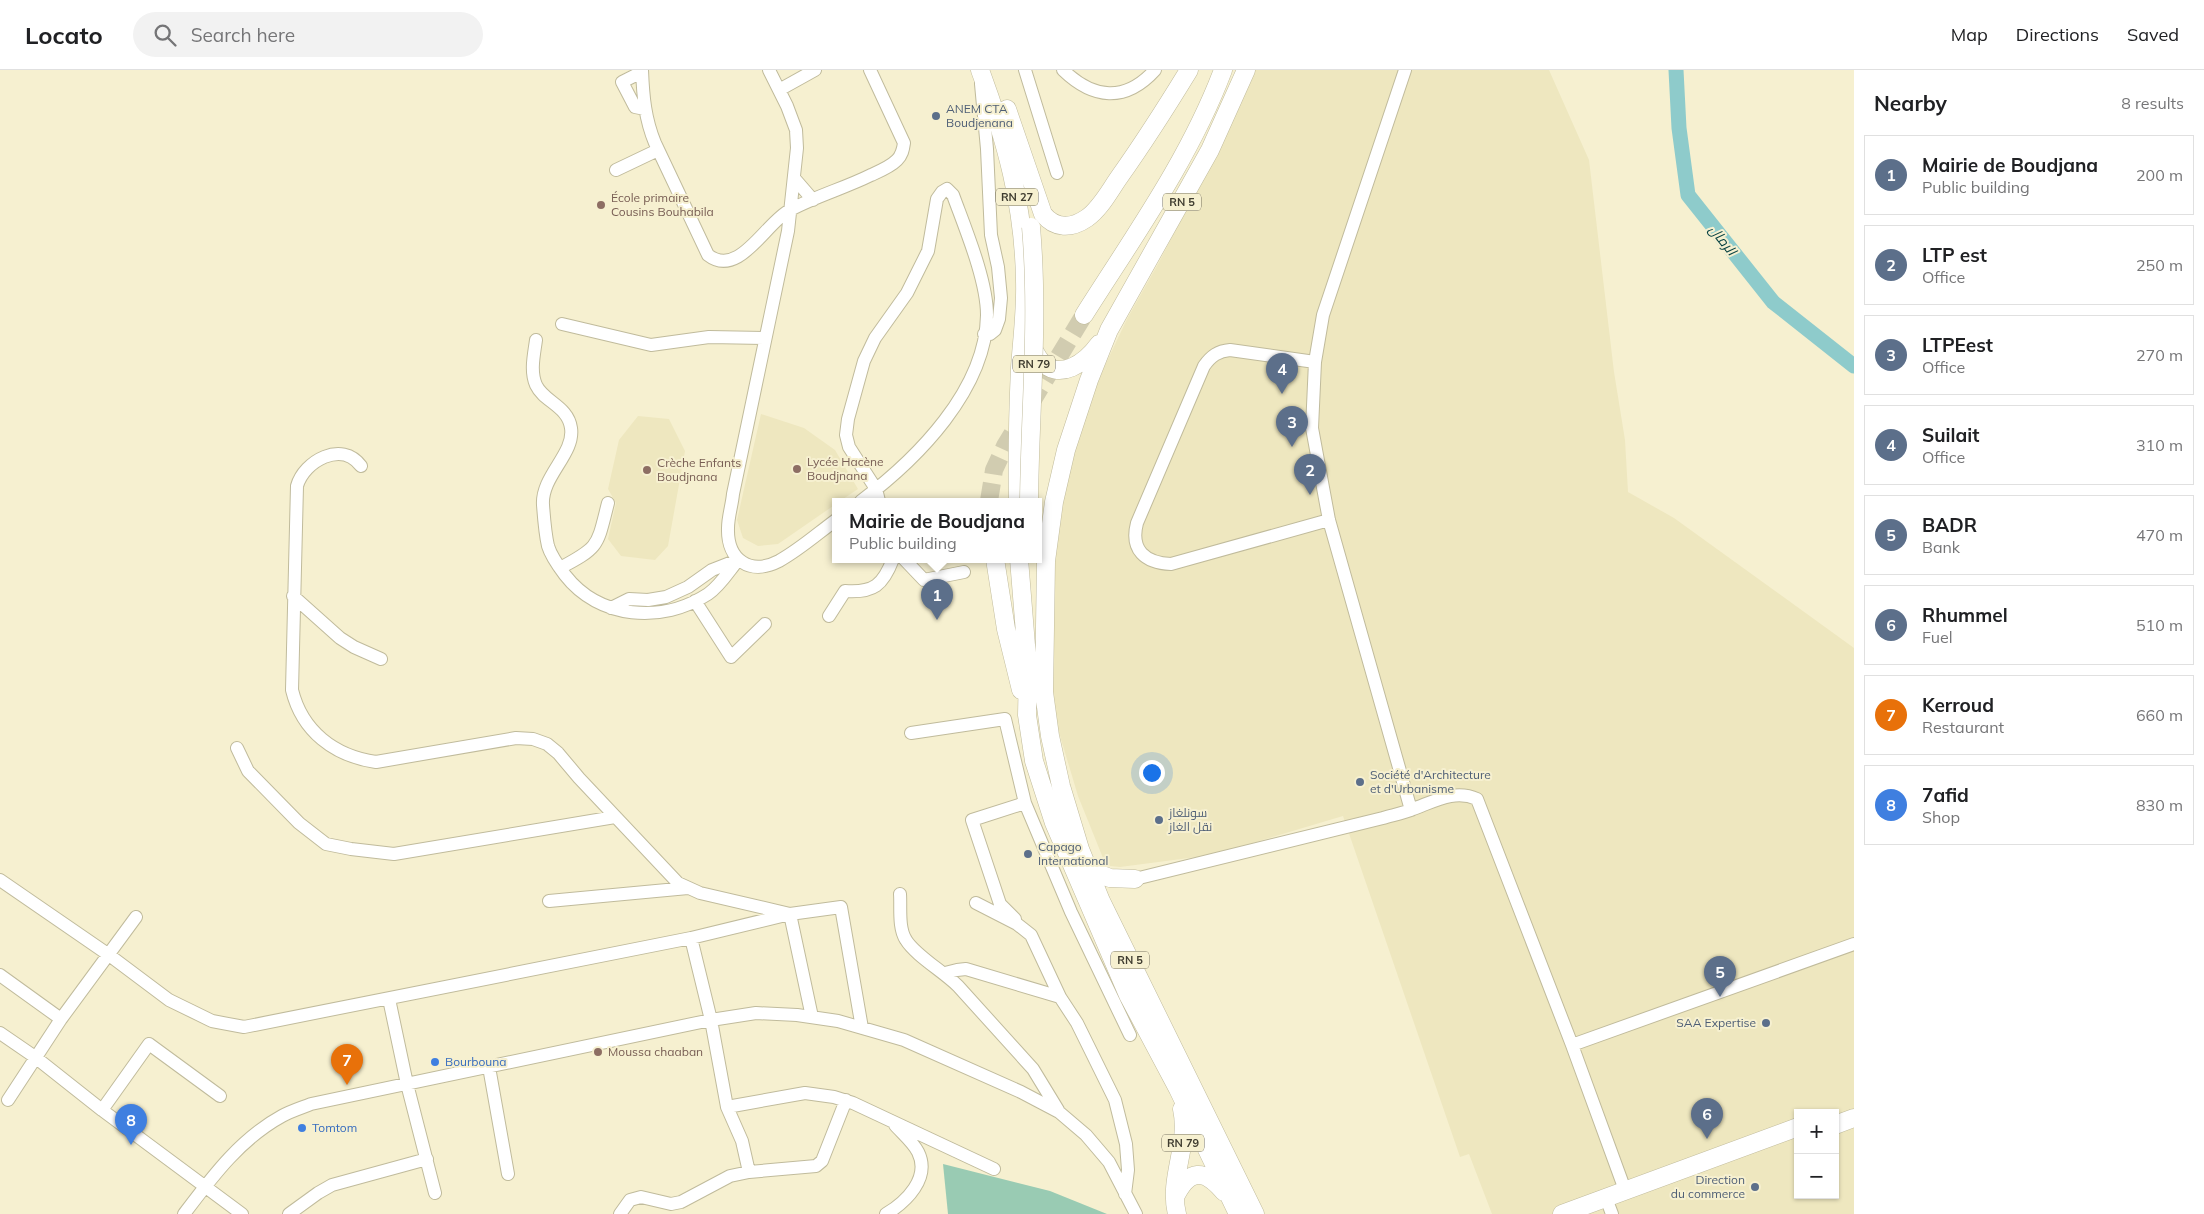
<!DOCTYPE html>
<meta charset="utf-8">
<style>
body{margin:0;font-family:Mulish,Cairo,sans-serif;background:#f2f2f2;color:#202124}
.controls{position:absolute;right:15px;bottom:15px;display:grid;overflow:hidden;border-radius:0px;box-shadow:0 1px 4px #0004}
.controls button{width:45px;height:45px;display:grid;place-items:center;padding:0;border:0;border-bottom:1px solid #e0e0e0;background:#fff;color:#202124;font:25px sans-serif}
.you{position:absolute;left:1151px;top:702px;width:18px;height:18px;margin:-12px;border:4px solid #fff;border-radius:50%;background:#1a73e8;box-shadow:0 0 0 8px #1a73e833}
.badge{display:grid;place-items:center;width:32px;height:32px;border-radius:50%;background:#2e9145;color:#fff;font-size:16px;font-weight:700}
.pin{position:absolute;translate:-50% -41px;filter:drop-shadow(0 1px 2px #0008)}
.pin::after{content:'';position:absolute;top:26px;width:18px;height:15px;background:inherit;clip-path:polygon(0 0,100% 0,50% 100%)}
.popup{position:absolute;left:832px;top:428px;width:210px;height:65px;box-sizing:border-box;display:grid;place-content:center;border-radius:0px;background:#fff;filter:drop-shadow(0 1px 4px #0005);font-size:16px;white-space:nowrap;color:#757577}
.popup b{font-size:19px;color:#202124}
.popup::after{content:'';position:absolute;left:50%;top:100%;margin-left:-10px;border:10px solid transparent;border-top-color:#fff}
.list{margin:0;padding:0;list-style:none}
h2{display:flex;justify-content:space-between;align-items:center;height:65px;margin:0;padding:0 20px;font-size:21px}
h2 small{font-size:16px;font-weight:400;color:#757577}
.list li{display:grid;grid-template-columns:32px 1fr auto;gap:15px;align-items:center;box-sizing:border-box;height:80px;margin:0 10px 10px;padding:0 10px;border:1px solid #e0e0e0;border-radius:0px}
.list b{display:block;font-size:19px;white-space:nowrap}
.list p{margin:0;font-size:16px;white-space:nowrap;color:#757577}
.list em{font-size:16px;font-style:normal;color:#757577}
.icon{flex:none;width:28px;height:28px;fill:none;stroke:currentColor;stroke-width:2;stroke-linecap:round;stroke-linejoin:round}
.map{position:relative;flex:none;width:1854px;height:1144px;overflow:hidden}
header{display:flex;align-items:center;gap:30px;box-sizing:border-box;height:70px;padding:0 25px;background:#fff;border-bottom:1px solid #e0e0e0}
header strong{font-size:24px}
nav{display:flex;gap:28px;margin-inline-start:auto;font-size:18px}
.search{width:350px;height:45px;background:#f2f2f2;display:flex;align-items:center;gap:12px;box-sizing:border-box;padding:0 18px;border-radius:28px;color:#757577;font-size:19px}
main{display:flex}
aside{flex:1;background:#fff}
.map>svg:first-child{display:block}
</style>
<header>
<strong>Locato</strong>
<div class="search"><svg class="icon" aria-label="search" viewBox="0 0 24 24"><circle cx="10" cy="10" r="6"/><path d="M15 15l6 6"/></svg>Search here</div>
<nav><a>Map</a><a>Directions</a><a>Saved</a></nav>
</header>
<main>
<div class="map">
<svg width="1854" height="1144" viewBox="0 0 1854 1144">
<rect width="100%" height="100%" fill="#f6f0d0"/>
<!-- built -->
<path fill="#eee7bf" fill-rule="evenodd" d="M 1254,0 L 1549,0 L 1589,90 L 1614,302 L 1625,370 L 1628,422 L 1674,448 L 1854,578 L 1854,1144 L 1492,1144 L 1469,1084 L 1460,1087 L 1343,746 L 1212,785 L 1120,797 L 1110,796 L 1103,788 L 1078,726 L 1055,649 L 1048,586 L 1053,496 L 1062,432 L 1075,375 L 1099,308 L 1127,249 L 1158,194 L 1239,37 ZM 1798,1043 L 1835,1043 L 1835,1125 L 1798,1125 Z
M 761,344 L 804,358 L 835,380 L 858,419 L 840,431 L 836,431 L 836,434 L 778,474 L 758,476 L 743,468 L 737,450 Z
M 638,346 L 669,349 L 685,381 L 668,476 L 655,490 L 621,486 L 608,469 L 616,433 L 608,419 L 619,370 Z"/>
<!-- green -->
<path fill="#99cbb3" d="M 943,1094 L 1050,1121 L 1107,1144 L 948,1144 Z"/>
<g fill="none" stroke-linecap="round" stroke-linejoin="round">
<!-- river -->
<path stroke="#8ecbcb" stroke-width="15" d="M 1676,0 L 1679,58 L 1688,125 L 1773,232 L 1854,296"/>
<!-- highway-tunnel -->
<path stroke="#d1ccb0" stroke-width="18" stroke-dasharray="18 9" stroke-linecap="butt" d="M 989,431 L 994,400 L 1005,376 L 1084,245"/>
<!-- minor casing -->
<g stroke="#c0bb9c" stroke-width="14">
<path id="minor" d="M 642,0 C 643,26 645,49 655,73 L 708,185 C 739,209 766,152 790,140 C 816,126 845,118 871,105 C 880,101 890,97 897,90 C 902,85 903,80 904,73 L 870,0
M 769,0 L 787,36 L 796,60 L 797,78 L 788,161 L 733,424 C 732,435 728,447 728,458 C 727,490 750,506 779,491 C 799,480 817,464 836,450
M 1025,0 L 1057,103
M 1063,0 C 1093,29 1125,33 1155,0
M 1405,0 L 1323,245 L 1315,292 L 1312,358 L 1329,450 L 1411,740
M 642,2 L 622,12 L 635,37 L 645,39
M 981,14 L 987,79 L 991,165 L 998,197 L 1001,228 L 999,249 L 995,260 L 990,264 L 984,264
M 779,20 L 815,0
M 616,100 L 658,80
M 794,108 L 813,130
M 562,254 L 651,275 L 709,267 L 765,268
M 536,270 C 534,285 530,301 536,315 C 544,332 568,336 571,358 C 575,384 541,406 543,435 C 544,448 545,463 548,476 C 551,486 559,497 565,505 C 599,549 662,554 708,524 C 720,516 729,501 738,490
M 1315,292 L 1230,280 C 1218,281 1211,286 1204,296 L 1137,453 C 1130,480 1145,493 1171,494 L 1329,450
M 361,396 C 342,370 304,391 297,416 L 292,620 C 302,661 334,686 376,692 L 516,668 L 533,669 L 547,674 L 558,683 L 579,708 L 678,813 L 700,823 L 790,844 L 812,947
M 861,431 C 917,389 986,320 987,245 C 987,210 965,158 953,125 L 947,119 L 942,122 L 937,129 L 928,181 L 907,223 L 875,268 L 864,291 L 848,349 L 846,365 L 849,377 L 876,419 L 879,431
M 904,489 L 924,510 L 964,502
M 560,498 C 600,477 597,476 608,433
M 293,526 L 340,568 L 354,577 L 381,589
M 695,531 L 731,587 L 765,554
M 611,538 L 629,529 L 648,530 L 666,527 L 688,517 L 712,500 L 735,491
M 829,546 L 845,521 C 874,523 883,515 893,489
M 911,663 L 1005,649 L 1025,733 L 1071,842 L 1130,965
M 237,678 L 248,701 L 299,753 L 326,774 L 351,779 L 394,784 L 615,747
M 1135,809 L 1383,748 C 1393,745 1404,743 1413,739 C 1435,731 1455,719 1477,729 L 1572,975 L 1625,1120
M 0,810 L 109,885 L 169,930 L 212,951 L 244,957 L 691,868 L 790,844 L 841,837 L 862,958
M 900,824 C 901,837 898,858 906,870 C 915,885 944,902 958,916 L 1033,999 L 1058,1040
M 549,831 L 688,818
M 976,833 L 1017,854 L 1031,865 L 1060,927 L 1077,953 L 1115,1030 L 1126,1074 L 1128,1100 L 1125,1124
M 1015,849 L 1000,834 L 972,750 L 1025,733
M 691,868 L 711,950 L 727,1037 L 805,1023 L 834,1027 L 853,1033 L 994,1099
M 945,903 L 957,900 L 966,899 L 1060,927
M 0,905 L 61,949
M 389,929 L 407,1014 L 435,1123
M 0,963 L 35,987 L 102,1040 L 242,1144
M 1572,975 L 1854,874
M 489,997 L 508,1104
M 8,1030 L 61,949 L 136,847
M 727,1037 L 742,1071 L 749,1102
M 102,1040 L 149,974 L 220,1026
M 1609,1136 L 1612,1144
M 184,1144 C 212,1107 240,1069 282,1046 C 291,1041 301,1038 311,1034 L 711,950 L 756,943 L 797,945 L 838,951 L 904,970 L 1021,1022 L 1059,1042 L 1086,1065 L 1109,1092 L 1136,1144
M 289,1144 L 318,1123 L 332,1115 L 427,1089
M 620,1144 L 630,1130 L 641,1127 L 671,1134 L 681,1132 L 730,1106 L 749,1102 L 816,1096 L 822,1091 L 846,1030
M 886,1144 C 906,1132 931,1108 918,1082 C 913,1072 902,1063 895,1055"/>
</g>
<!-- highway casing -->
<g stroke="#c0bb9c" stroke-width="19">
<path id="highway" d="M 980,0 C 1006,70 1024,136 1025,211 C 1026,240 1022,269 1020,298 C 1018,342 1017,387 1018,431
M 1246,0 L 1210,80 L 1109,260 L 1089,310 L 1066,380 L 1054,432 L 1046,491 L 1044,622 L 1050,666 L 1061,716 L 1080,779 L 1101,831 L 1255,1144
M 1007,39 L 1043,144 C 1055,159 1071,159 1087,148 C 1101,138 1110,120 1120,106 C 1144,72 1167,36 1189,0
M 1084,245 C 1134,166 1190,88 1223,0
M 1030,273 C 1033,278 1036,285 1040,290 C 1059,313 1086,292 1099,274
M 995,489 L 1006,559 L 1021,620
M 1019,489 L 1028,600 L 1027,645 L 1034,691 L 1054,753 L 1128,925 L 1178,1019 L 1238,1144
M 1087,799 L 1110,808 L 1135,809
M 1835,1055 L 1854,1048
M 1175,1127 C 1189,1099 1204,1098 1224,1122
M 1177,1144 C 1168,1108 1190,1075 1182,1039
M 1562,1144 L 1798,1057"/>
</g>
<!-- minor -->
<use href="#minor" stroke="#fff" stroke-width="12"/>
<!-- highway -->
<use href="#highway" stroke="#fff" stroke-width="18"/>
<!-- highway-bridge casing -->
<g stroke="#c0bb9c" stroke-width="19" stroke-linecap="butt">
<path id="highway-bridge" d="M 1029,431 C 1030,339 1039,249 1031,157"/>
</g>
<!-- highway-bridge -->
<use href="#highway-bridge" stroke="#fff" stroke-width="18"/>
</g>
<!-- markers -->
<g fill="#5c6f8a" stroke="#f6f0d0" stroke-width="2">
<circle cx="936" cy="46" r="5"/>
<circle cx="1360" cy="712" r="5"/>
<circle cx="1159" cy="750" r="5"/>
<circle cx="1028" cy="784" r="5"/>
<circle cx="1766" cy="953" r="5"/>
<circle cx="1755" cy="1117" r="5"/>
</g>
<g fill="#8d6e63" stroke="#f6f0d0" stroke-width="2">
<circle cx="601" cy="135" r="5"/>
<circle cx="797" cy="399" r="5"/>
<circle cx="647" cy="400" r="5"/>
<circle cx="598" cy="982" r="5"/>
</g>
<g fill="#3f7fe0" stroke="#f6f0d0" stroke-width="2">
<circle cx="435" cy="992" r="5"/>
<circle cx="302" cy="1058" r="5"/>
</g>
<g text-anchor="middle" stroke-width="4" stroke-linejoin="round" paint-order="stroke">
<!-- shield labels -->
<g fill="#f6f0d0" stroke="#767260" stroke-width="1">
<rect x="996" y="118.5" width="42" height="17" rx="4"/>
<rect x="1163" y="123.5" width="38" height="17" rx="4"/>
<rect x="1013" y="285.5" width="42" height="17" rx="4"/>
<rect x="1111" y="881.5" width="38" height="17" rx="4"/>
<rect x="1162" y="1064.5" width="42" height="17" rx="4"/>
</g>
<g font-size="11" font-weight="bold" fill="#3f3c30">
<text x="1017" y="131">RN 27</text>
<text x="1182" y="136">RN 5</text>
<text x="1034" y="298">RN 79</text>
<text x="1130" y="894">RN 5</text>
<text x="1183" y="1077">RN 79</text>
</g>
<!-- service labels -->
<g font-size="12" fill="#4e5e75" stroke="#f6f0d0" text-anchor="start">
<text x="946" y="43">ANEM CTA<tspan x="946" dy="14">Boudjenana</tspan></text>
<text x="1370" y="709">Société d'Architecture<tspan x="1370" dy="14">et d'Urbanisme</tspan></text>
<text x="1169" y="747">سونلغاز<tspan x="1169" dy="14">نقل الغاز</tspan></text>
<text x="1038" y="781">Capago<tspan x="1038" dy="14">International</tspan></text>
<text x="1756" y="957" text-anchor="end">SAA Expertise</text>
<text x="1745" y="1114" text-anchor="end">Direction<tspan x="1745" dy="14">du commerce</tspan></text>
</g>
<!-- education labels -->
<g font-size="12" fill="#785e54" stroke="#f6f0d0" text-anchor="start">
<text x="611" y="132">École primaire<tspan x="611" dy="14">Cousins Bouhabila</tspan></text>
<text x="807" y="396">Lycée Hacène<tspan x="807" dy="14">Boudjnana</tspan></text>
<text x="657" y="397">Crèche Enfants<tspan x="657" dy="14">Boudjnana</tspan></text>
<text x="608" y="986">Moussa chaaban</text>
</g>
<!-- shop labels -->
<g font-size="12" fill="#366cbe" stroke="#f6f0d0" text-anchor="start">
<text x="445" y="996">Bourbouna</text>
<text x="312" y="1062">Tomtom</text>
</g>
<!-- water labels -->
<g font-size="14" font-style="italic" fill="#033f40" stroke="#f6f0d0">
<text transform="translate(1723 170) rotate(51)" y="5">الرمال</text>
</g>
</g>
</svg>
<div class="controls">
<button>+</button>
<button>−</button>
</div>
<div class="you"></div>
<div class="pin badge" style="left:937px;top:550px;background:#5c6f8a">1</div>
<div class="popup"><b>Mairie de Boudjana</b>Public building</div>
<div class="pin badge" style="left:1310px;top:425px;background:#5c6f8a">2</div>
<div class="pin badge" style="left:1292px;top:377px;background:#5c6f8a">3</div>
<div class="pin badge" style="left:1282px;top:324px;background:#5c6f8a">4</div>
<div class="pin badge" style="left:1720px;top:927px;background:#5c6f8a">5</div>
<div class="pin badge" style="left:1707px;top:1069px;background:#5c6f8a">6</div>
<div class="pin badge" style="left:347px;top:1015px;background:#e8710a">7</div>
<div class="pin badge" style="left:131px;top:1075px;background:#3f7fe0">8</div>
</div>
<aside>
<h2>Nearby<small>8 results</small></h2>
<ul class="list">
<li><span class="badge" style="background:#5c6f8a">1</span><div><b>Mairie de Boudjana</b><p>Public building</p></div><em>200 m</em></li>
<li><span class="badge" style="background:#5c6f8a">2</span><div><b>LTP est</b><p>Office</p></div><em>250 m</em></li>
<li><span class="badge" style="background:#5c6f8a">3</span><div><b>LTPEest</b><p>Office</p></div><em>270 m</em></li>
<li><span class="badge" style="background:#5c6f8a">4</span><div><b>Suilait</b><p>Office</p></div><em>310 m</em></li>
<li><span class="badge" style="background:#5c6f8a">5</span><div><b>BADR</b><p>Bank</p></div><em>470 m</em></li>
<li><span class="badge" style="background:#5c6f8a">6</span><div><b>Rhummel</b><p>Fuel</p></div><em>510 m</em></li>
<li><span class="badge" style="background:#e8710a">7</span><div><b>Kerroud</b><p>Restaurant</p></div><em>660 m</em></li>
<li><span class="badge" style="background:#3f7fe0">8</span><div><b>7afid</b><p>Shop</p></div><em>830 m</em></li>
</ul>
</aside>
</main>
